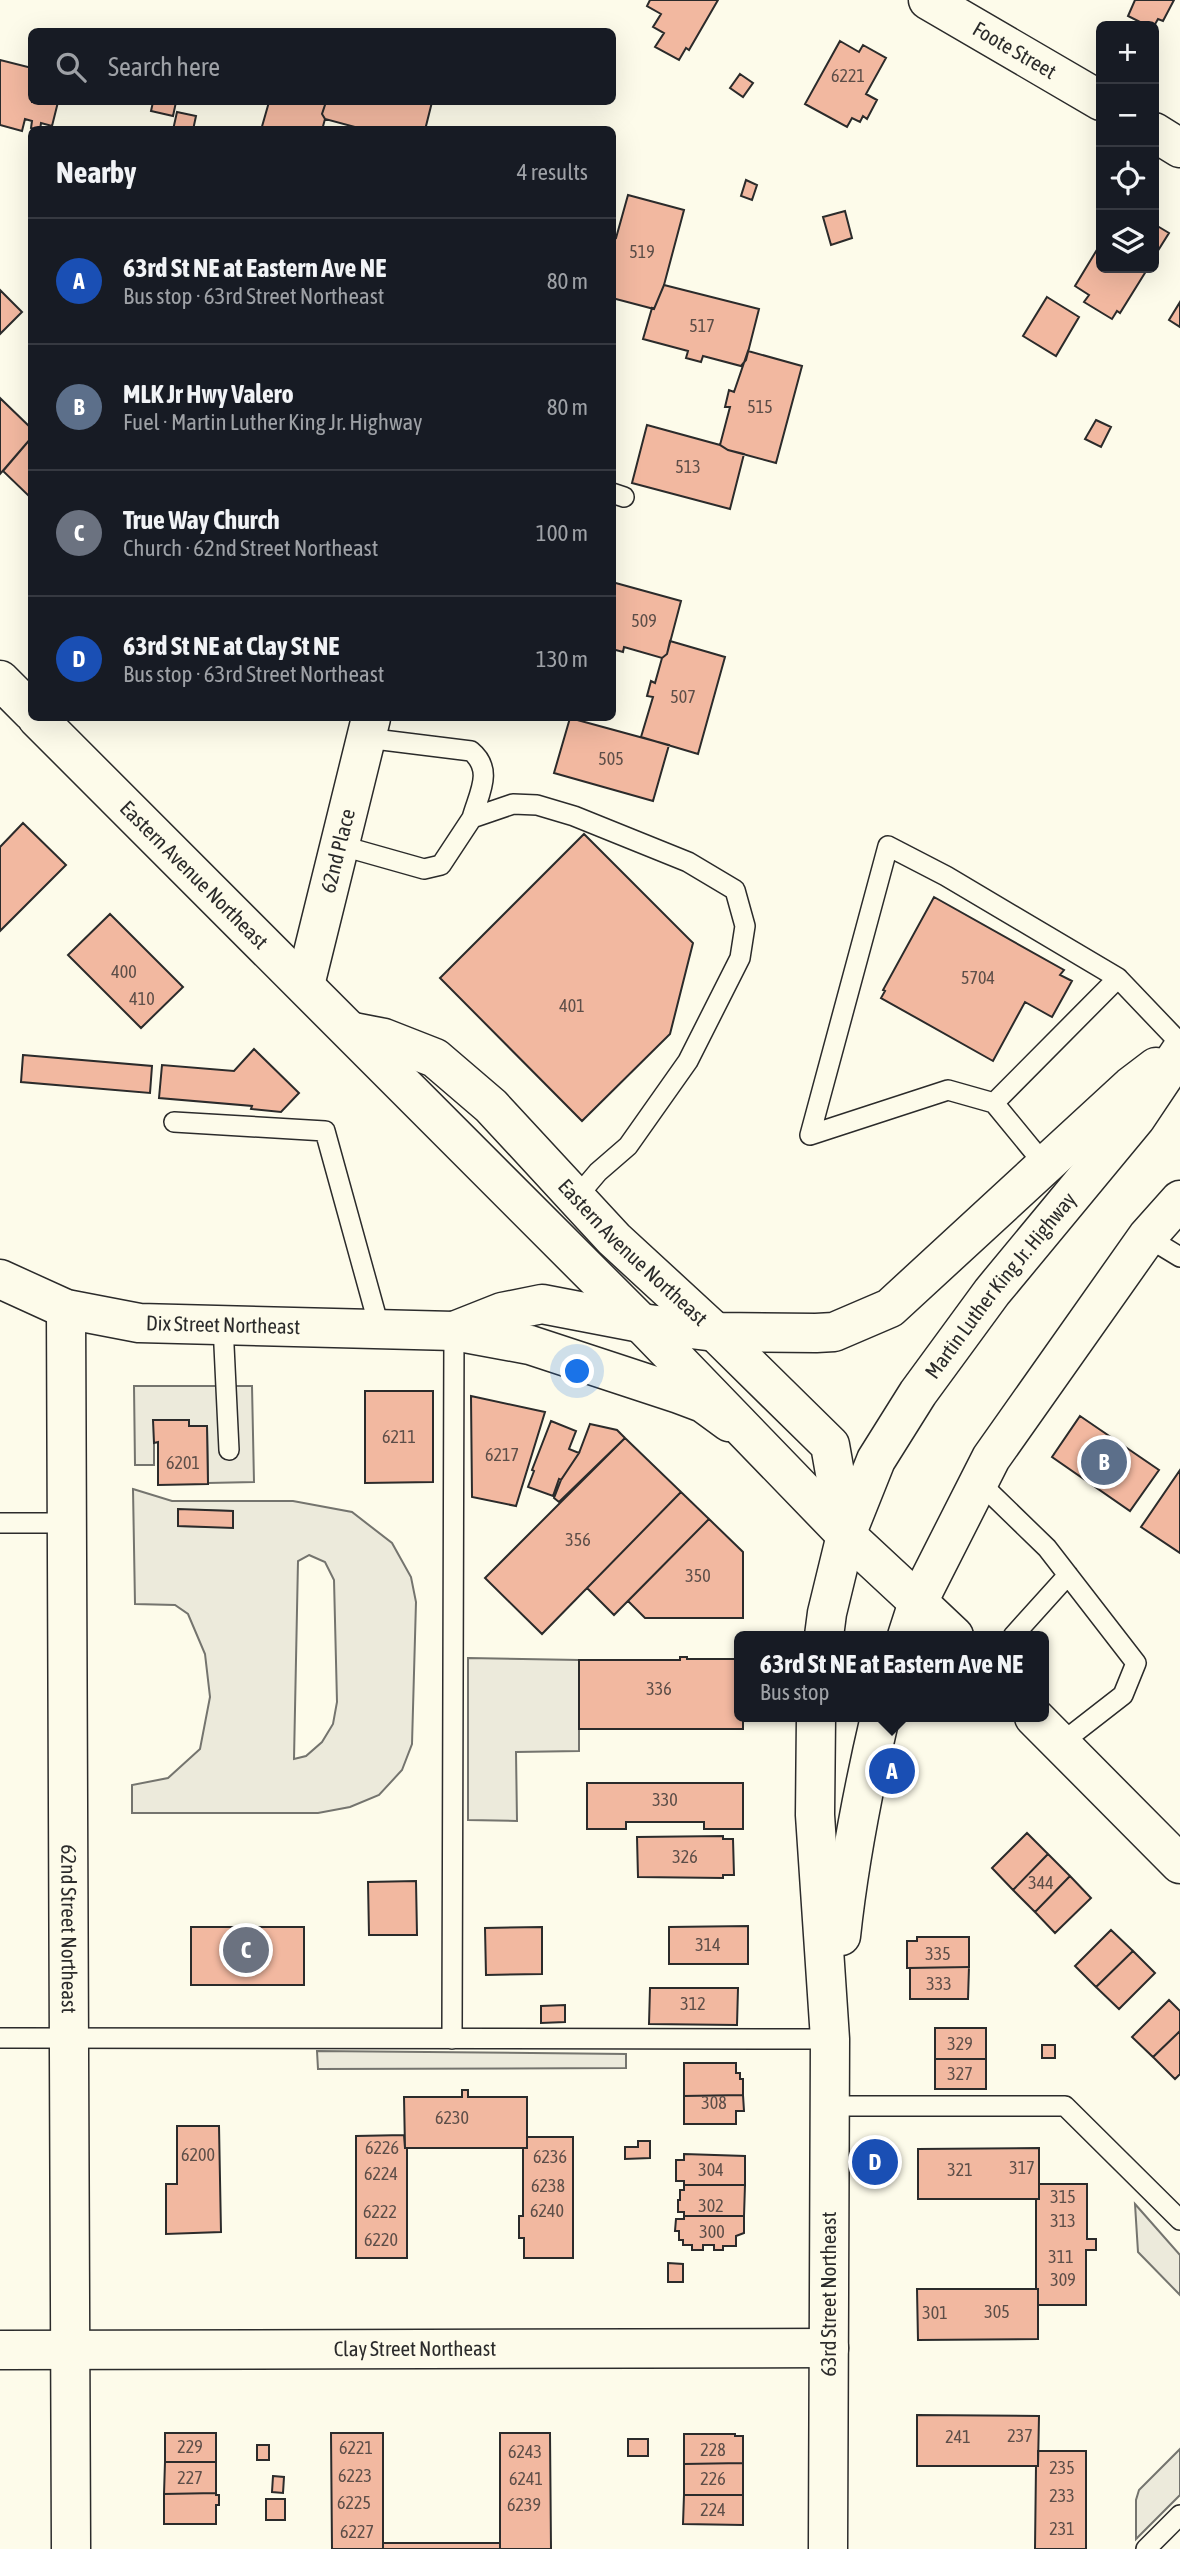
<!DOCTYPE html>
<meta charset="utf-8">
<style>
body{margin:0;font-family:"Asap Condensed",sans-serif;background:#20242c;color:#f1f3f6}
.controls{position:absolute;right:21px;top:21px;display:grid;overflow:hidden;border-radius:10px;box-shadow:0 7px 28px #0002}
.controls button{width:63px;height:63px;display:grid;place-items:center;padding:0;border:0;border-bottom:2px solid #363941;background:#171b24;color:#f1f3f6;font:35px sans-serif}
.you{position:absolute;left:578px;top:1372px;width:24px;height:24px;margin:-18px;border:5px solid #fff;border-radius:50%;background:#1a73e8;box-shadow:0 0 0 10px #1a73e833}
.badge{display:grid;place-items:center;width:46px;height:46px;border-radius:50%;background:#2563eb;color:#fff;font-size:23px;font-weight:700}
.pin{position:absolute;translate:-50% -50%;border:4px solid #fff;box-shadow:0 2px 7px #0006}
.popup{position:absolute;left:734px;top:1631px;width:315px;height:91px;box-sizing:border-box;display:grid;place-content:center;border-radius:10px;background:#171b24;filter:drop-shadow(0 2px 5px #0005);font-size:23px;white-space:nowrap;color:#9ea1a6}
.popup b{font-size:26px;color:#f1f3f6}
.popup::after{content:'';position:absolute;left:50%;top:100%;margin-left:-14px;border:14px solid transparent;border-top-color:#171b24}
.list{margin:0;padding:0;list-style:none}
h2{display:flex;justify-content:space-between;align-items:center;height:91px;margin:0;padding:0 28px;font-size:30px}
h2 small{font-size:23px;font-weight:400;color:#9ea1a6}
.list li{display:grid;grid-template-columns:46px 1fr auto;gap:21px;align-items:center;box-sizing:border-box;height:126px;padding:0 28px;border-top:2px solid #363941}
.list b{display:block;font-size:26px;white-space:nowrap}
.list p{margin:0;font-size:23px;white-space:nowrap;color:#9ea1a6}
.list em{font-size:23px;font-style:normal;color:#9ea1a6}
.icon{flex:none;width:38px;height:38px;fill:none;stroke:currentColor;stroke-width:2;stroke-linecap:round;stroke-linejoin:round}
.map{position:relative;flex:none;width:1180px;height:2549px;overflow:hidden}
.search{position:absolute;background:#171b24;box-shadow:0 7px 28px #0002;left:28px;top:28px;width:588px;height:77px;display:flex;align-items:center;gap:18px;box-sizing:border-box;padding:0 24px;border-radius:10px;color:#9ea1a6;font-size:26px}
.panel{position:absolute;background:#171b24;box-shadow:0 7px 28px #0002;left:28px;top:126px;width:588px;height:595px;border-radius:10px}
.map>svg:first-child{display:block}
</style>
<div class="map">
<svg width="1180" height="2549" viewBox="0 0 1180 2549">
<rect width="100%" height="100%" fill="#fdfbea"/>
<!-- parking -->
<path fill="#eceadb" stroke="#74746e" stroke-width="2" fill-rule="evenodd" d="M 134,1386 L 252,1386 L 254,1482 L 208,1483 L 207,1426 L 189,1426 L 189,1420 L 154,1420 L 154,1465 L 135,1465 Z
M 133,1489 L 172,1501 L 293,1501 L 352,1512 L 392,1543 L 411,1577 L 416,1602 L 412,1744 L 402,1770 L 379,1795 L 350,1807 L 318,1813 L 132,1813 L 132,1785 L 168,1778 L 200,1749 L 210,1697 L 205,1654 L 188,1614 L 175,1605 L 135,1604 ZM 178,1510 L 233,1511 L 233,1527 L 178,1526 ZM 309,1555 L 325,1562 L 334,1580 L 337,1702 L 333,1724 L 322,1742 L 306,1756 L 294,1759 L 298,1561 Z
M 468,1658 L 579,1660 L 579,1751 L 516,1752 L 517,1821 L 468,1820 Z
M 317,2051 L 626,2054 L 626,2068 L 318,2069 Z
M 1135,2204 L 1180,2255 L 1180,2295 L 1138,2252 Z
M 1180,2449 L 1180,2495 L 1136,2539 L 1136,2500 L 1139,2490 Z"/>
<!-- building -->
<path fill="#f2b8a0" stroke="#2b2b2b" stroke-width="2" d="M 650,0 L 718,0 L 689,50 L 686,48 L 679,60 L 655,47 L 664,33 L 653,27 L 661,14 L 647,6 Z
M 1135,0 L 1174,0 L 1163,21 L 1158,19 L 1154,26 L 1148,26 L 1128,16 Z
M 840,41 L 859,52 L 863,45 L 886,58 L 866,94 L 877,100 L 867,119 L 863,116 L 860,122 L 852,118 L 847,127 L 805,104 Z
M 0,60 L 32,68 L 32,102 L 58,102 L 52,126 L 41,123 L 40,130 L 31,128 L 32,121 L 25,119 L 22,131 L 0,125 Z
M 740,74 L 753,83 L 743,97 L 730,88 Z
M 153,102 L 176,102 L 173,116 L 151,111 Z
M 269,102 L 326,102 L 322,114 L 325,119 L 322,130 L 261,130 Z
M 326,102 L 432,102 L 425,130 L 366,130 L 325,119 L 322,114 Z
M 177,112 L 196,116 L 193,130 L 173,130 Z
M 746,180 L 757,185 L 752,200 L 741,196 Z
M 628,195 L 684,210 L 664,285 L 654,309 L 612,298 L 612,237 L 616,238 Z
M 845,211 L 852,238 L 831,245 L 823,217 Z
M 1154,224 L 1169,233 L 1154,257 Z
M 1101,243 L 1101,268 L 1148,268 L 1120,313 L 1117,311 L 1112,319 L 1084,302 L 1089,295 L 1075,286 Z
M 664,285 L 759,309 L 746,360 L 741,366 L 703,356 L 701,362 L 686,358 L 688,351 L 643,339 L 652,308 L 654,309 Z
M 0,290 L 22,312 L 0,334 Z
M 1047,297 L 1079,317 L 1056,356 L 1023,336 Z
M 1180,302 L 1180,327 L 1169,320 Z
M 748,351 L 802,366 L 776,463 L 728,450 L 720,445 L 730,407 L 725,407 L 729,390 L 734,392 Z
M 0,398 L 32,429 L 32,437 L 0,474 Z
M 1096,420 L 1111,427 L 1101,447 L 1085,439 Z
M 647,425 L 720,445 L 728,450 L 744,454 L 730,509 L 632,483 Z
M 32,437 L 32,499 L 3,471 Z
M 612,582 L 681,601 L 667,654 L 662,658 L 624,647 L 623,652 L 612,649 Z
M 670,641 L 725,657 L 698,754 L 641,737 L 653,697 L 647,696 L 651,681 L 655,683 L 662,658 L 667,654 Z
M 570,718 L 669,745 L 653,801 L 554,773 Z
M 23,823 L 66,865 L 0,931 L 0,847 Z
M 584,834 L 693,943 L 670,1034 L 582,1121 L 440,978 Z
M 934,897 L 1064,970 L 1060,975 L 1072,981 L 1052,1017 L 1025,1002 L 993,1061 L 881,998 L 885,991 L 883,990 Z
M 110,914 L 183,987 L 141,1028 L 68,955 Z
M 254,1049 L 299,1093 L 281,1112 L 251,1109 L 252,1106 L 159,1098 L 162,1065 L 234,1071 Z
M 23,1055 L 152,1066 L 150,1093 L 21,1082 Z
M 365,1391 L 433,1391 L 433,1482 L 365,1483 Z
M 471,1396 L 545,1412 L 516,1506 L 472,1497 Z
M 1080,1416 L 1159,1470 L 1130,1511 L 1052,1457 Z
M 153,1420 L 189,1420 L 189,1426 L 207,1426 L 208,1484 L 158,1485 L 158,1442 L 154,1443 Z
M 551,1421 L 576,1431 L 569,1449 L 579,1453 L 561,1480 L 559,1479 L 553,1496 L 528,1487 L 534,1471 L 532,1470 Z
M 590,1424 L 617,1430 L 625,1438 L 559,1502 L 554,1498 L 561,1480 L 579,1453 Z
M 625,1438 L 681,1492 L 542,1634 L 485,1578 Z
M 1180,1470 L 1180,1553 L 1141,1527 Z
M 681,1492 L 709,1519 L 614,1615 L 587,1588 Z
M 178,1509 L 233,1511 L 233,1528 L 178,1526 Z
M 709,1519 L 743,1552 L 743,1618 L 645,1618 L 628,1601 Z
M 680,1657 L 687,1657 L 687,1659 L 740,1659 L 740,1717 L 743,1717 L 743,1729 L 579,1729 L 579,1660 L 680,1660 Z
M 587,1783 L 743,1783 L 743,1829 L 704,1829 L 704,1822 L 626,1822 L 626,1829 L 587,1829 Z
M 1027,1833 L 1048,1854 L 1013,1890 L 992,1868 Z
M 723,1836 L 723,1839 L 733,1839 L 734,1875 L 723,1875 L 723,1878 L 638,1877 L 637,1837 Z
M 1048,1854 L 1070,1876 L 1035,1912 L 1013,1890 Z
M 1070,1876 L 1091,1898 L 1055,1933 L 1035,1912 Z
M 416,1881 L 417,1935 L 369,1935 L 368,1882 Z
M 748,1926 L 748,1964 L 669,1964 L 669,1927 Z
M 191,1927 L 304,1927 L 304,1985 L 191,1985 Z
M 542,1927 L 542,1974 L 486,1975 L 485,1928 Z
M 1111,1930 L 1133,1951 L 1096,1987 L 1075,1966 Z
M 917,1937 L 969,1937 L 969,1967 L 907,1968 L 907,1941 L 917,1941 Z
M 1133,1951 L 1155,1973 L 1119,2009 L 1096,1987 Z
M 969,1967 L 968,1999 L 910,1999 L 910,1968 Z
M 650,1988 L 738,1988 L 737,2025 L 649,2024 Z
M 1169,2000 L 1180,2011 L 1180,2031 L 1153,2057 L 1132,2037 Z
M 565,2005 L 565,2022 L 541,2023 L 541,2006 Z
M 935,2028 L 986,2028 L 986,2059 L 935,2059 Z
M 1180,2031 L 1180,2074 L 1175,2079 L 1153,2057 Z
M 1042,2045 L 1055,2045 L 1055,2058 L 1042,2058 Z
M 935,2059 L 986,2059 L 986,2089 L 935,2089 Z
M 684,2063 L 736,2063 L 736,2073 L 740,2073 L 740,2079 L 743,2079 L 743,2095 L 684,2096 Z
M 462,2090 L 468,2090 L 468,2097 L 527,2097 L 527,2148 L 405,2148 L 404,2097 L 462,2097 Z
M 743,2095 L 744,2111 L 736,2111 L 736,2124 L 684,2124 L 684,2096 Z
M 177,2126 L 219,2126 L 221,2232 L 166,2234 L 166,2184 L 177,2184 Z
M 404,2135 L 405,2148 L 407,2148 L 407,2258 L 356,2258 L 356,2136 Z
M 527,2137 L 573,2137 L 573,2258 L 524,2258 L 524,2238 L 519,2238 L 519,2216 L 523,2216 L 523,2148 L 527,2148 Z
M 638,2141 L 650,2141 L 650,2158 L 625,2159 L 625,2147 L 638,2147 Z
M 1039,2148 L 1039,2199 L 918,2199 L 918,2149 Z
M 684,2154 L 745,2156 L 745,2185 L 684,2185 L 684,2181 L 676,2181 L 676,2160 L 684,2160 Z
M 1039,2184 L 1087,2184 L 1087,2239 L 1096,2239 L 1096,2250 L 1086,2250 L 1086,2305 L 1038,2305 L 1038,2289 L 1036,2289 L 1036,2199 L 1039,2199 Z
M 684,2185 L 745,2185 L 744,2216 L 684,2216 L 684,2212 L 678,2212 L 678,2200 L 680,2200 L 680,2190 L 684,2190 Z
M 684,2216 L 744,2216 L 744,2233 L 736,2236 L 736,2246 L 723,2246 L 723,2250 L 714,2250 L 714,2245 L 703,2245 L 703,2250 L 692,2250 L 692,2245 L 683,2245 L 683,2240 L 679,2240 L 679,2231 L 675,2231 L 676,2219 L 684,2219 Z
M 668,2263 L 683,2264 L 683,2282 L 668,2282 Z
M 917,2289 L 1038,2289 L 1038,2339 L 918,2340 Z
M 917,2415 L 1039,2416 L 1038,2466 L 917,2466 Z
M 165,2433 L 216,2433 L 216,2462 L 165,2462 Z
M 331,2433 L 383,2433 L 383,2549 L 332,2549 Z
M 500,2433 L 550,2433 L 551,2549 L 500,2549 Z
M 684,2434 L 735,2434 L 735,2436 L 743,2436 L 743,2463 L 684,2464 Z
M 628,2439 L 648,2439 L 648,2456 L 628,2456 Z
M 257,2445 L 269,2445 L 269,2460 L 257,2460 Z
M 1038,2451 L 1086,2451 L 1086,2549 L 1035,2549 L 1036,2466 L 1038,2466 Z
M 165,2462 L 216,2462 L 216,2493 L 164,2494 Z
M 743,2463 L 743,2495 L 684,2495 L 684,2464 Z
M 273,2476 L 284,2477 L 283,2493 L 272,2492 Z
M 216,2493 L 216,2495 L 219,2495 L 219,2505 L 216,2505 L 216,2524 L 164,2524 L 164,2494 Z
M 684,2495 L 743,2495 L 743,2525 L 683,2524 Z
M 266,2499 L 285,2499 L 285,2520 L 266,2520 Z
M 383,2543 L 500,2543 L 500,2549 L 383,2549 Z"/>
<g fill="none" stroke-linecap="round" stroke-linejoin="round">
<!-- service casing -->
<g stroke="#2b2b2b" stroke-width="22">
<path id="service" d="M 612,493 L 624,497
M 366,738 L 471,751 C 494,770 479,793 472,818
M 339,845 L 424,869 L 441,865 L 472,818 L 513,804 L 537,805 L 574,816 L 688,862 L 735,890 L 745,926 L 740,958 L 688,1061 L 628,1146 L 598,1172 L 576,1198
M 994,1103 L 948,1090 L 810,1135 L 888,846 L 946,876 L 1118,978
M 174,1122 L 325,1131 L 380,1330
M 1049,1170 L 994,1103 L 1118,978 L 1180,1043
M 1147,1237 L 1180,1257
M 223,1325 L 229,1450
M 979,1482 L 1047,1548 L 1136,1663 L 1123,1695 L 1060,1744
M 0,1523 L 67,1523
M 1013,1636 L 1068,1575
M 0,2038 L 830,2039
M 452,2039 L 454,1331
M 830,2106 L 1065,2106 L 1180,2220
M 1146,2549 L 1180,2515"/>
</g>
<!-- minor casing -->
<g stroke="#2b2b2b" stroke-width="41">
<g id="minor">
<path id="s1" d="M 928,0 L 1101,101"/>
<path d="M 1154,132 L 1180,148"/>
<path id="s2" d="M 305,985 L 371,718"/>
<path id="s3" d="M 0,1279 L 66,1309 L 139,1323 L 454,1331 L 530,1345 L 679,1394 L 703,1403 L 729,1422"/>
<path id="s4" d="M 66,1309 L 71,2549"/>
<path d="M 454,1331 L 502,1312 L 542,1304 L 641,1323"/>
<path d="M 918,1602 L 954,1636"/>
<path d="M 1034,1717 L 1180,1864"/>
<path id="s5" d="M 0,2350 L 829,2348"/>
</g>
</g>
<!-- secondary casing -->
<g stroke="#2b2b2b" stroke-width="41">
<g id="secondary">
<path d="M 0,680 L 32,712"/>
<path id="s6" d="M 37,718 L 641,1323 L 846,1535 L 918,1602"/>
<path id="s7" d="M 353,1032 L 384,1038 L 435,1058 L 491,1106 L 614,1239 L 715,1332 L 830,1445 L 846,1535"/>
</g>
</g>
<!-- primary casing -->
<g stroke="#2b2b2b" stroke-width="41">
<g id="primary">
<path d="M 641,1323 L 715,1332 L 816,1333 L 834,1332 L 890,1308 L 1131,1086 L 1156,1067"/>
<path id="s8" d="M 824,1636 L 827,1613 L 846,1535 L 876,1460 L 918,1393 L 992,1292 L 1136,1118 L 1180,1052"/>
<path d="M 907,1636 L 918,1602 L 991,1458 L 1147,1237 L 1180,1200"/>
<path d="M 816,1717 L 815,1815 L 830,2039 L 828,2549"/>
<path d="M 841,1936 C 849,1861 863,1790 880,1717"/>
</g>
</g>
<!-- service -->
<use href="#service" stroke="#fdfbea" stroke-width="19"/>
<!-- minor -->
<use href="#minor" stroke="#fdfbea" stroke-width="38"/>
<!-- secondary -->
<use href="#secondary" stroke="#fdfbea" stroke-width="38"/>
<!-- primary -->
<use href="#primary" stroke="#fdfbea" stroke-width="38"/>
</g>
<g text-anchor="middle" stroke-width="5" stroke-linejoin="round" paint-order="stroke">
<!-- number labels -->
<g font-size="18" fill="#5d4e48">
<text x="848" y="82">6221</text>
<text x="642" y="258">519</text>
<text x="702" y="332">517</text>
<text x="760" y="413">515</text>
<text x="688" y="473">513</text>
<text x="644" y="627">509</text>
<text x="683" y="703">507</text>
<text x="611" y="765">505</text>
<text x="124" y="978">400</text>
<text x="978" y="984">5704</text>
<text x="142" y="1005">410</text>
<text x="572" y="1012">401</text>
<text x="399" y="1443">6211</text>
<text x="502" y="1461">6217</text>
<text x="183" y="1469">6201</text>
<text x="578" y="1546">356</text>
<text x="698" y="1582">350</text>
<text x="659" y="1695">336</text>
<text x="665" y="1806">330</text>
<text x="685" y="1863">326</text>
<text x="1041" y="1889">344</text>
<text x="708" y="1951">314</text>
<text x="938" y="1960">335</text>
<text x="939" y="1990">333</text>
<text x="693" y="2010">312</text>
<text x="960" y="2050">329</text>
<text x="960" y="2080">327</text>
<text x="714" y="2109">308</text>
<text x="452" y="2124">6230</text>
<text x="382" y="2154">6226</text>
<text x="198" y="2161">6200</text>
<text x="550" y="2163">6236</text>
<text x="1022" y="2174">317</text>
<text x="711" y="2176">304</text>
<text x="960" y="2176">321</text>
<text x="381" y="2180">6224</text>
<text x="548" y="2192">6238</text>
<text x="1063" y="2203">315</text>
<text x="711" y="2212">302</text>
<text x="547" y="2217">6240</text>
<text x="380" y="2218">6222</text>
<text x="1063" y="2227">313</text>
<text x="712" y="2238">300</text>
<text x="381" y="2246">6220</text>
<text x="1061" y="2263">311</text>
<text x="1063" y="2286">309</text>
<text x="997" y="2318">305</text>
<text x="935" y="2319">301</text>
<text x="1020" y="2442">237</text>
<text x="958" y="2443">241</text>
<text x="190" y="2453">229</text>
<text x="356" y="2454">6221</text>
<text x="713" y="2456">228</text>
<text x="525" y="2458">6243</text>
<text x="1062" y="2474">235</text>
<text x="355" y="2482">6223</text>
<text x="190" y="2484">227</text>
<text x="526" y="2485">6241</text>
<text x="713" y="2485">226</text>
<text x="1062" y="2502">233</text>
<text x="354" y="2509">6225</text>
<text x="524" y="2511">6239</text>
<text x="713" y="2516">224</text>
<text x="1062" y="2535">231</text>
<text x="357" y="2538">6227</text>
</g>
<!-- street labels -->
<g font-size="21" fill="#2b2b2b" stroke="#fdfbea">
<text dy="7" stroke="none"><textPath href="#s1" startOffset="100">Foote Street</textPath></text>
<text dy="7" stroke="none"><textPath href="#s2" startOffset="138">62nd Place</textPath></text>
<text dy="7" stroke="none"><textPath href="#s6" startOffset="222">Eastern Avenue Northeast</textPath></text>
<text dy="7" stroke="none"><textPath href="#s7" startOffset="364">Eastern Avenue Northeast</textPath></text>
<text dy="7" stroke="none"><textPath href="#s8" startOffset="399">Martin Luther King Jr. Highway</textPath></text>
<text dy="7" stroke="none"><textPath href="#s3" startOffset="231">Dix Street Northeast</textPath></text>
<text dy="7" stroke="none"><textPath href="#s4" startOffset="620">62nd Street Northeast</textPath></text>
<text transform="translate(829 2294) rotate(-90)" y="7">63rd Street Northeast</text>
<text dy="7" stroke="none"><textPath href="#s5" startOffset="415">Clay Street Northeast</textPath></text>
</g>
</g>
</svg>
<div class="controls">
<button>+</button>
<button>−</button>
<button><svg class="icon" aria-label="locate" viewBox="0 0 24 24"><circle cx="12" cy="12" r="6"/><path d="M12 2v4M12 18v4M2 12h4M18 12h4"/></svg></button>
<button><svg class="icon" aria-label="layers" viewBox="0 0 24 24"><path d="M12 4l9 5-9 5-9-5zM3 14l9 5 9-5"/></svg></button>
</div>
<div class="you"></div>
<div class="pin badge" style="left:892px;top:1771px;background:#1a4fb4">A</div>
<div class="popup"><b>63rd St NE at Eastern Ave NE</b>Bus stop</div>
<div class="pin badge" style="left:1104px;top:1462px;background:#5c6f8a">B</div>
<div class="pin badge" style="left:246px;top:1950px;background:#6b7280">C</div>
<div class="pin badge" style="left:875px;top:2162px;background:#1a4fb4">D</div>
<div class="search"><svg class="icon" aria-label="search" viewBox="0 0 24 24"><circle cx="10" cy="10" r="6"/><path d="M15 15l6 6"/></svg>Search here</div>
<section class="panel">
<h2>Nearby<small>4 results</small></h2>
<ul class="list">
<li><span class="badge" style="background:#1a4fb4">A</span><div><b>63rd St NE at Eastern Ave NE</b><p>Bus stop · 63rd Street Northeast</p></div><em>80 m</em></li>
<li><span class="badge" style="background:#5c6f8a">B</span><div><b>MLK Jr Hwy Valero</b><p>Fuel · Martin Luther King Jr. Highway</p></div><em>80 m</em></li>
<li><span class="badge" style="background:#6b7280">C</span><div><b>True Way Church</b><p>Church · 62nd Street Northeast</p></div><em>100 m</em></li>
<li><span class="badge" style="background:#1a4fb4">D</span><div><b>63rd St NE at Clay St NE</b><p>Bus stop · 63rd Street Northeast</p></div><em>130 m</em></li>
</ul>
</section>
</div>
